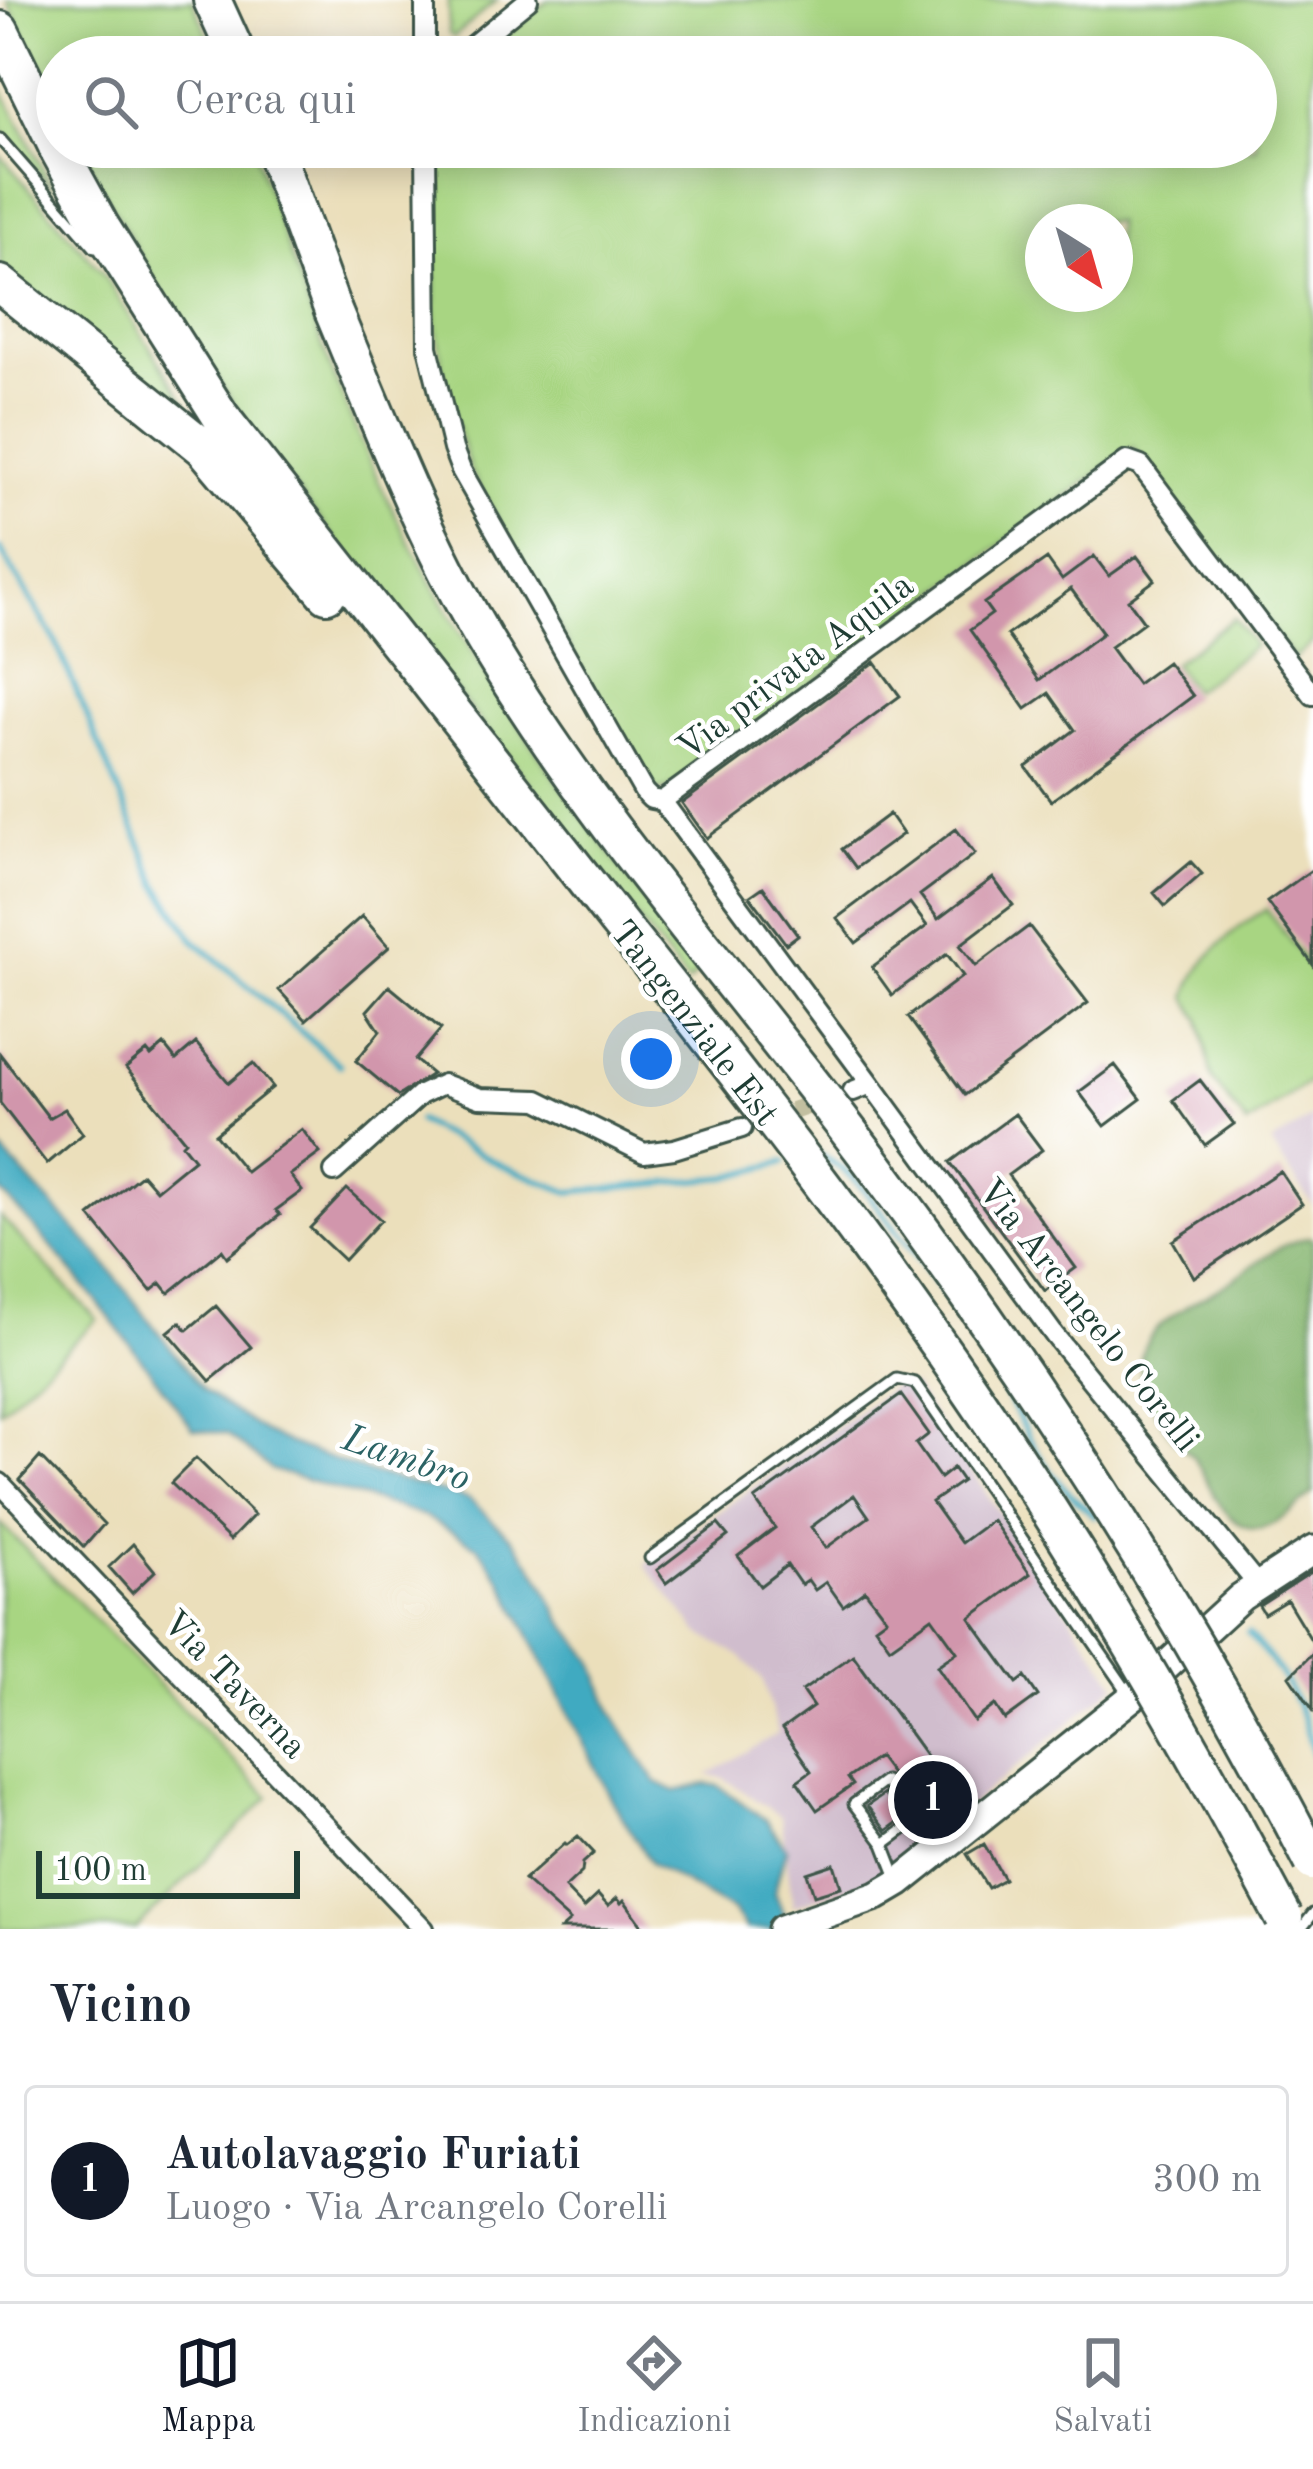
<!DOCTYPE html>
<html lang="it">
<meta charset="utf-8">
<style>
body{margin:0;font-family:"Old Standard TT",serif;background:#f6f6f7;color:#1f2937}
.compass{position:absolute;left:1025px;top:204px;width:108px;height:108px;border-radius:50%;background:#fff;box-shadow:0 6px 30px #0003;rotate:143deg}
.scale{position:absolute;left:36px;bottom:30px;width:264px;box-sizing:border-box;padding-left:12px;border:6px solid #1f3d34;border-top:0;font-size:33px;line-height:42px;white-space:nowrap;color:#1f3d34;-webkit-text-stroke:9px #fff;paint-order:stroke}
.you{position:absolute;left:651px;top:1059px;width:42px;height:42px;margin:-30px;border:9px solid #fff;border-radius:50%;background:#1a73e8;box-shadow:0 0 0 18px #1a73e833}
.badge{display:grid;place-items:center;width:78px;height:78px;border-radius:50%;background:#111827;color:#fff;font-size:39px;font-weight:700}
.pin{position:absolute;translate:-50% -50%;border:6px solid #fff;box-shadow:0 3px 12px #0006}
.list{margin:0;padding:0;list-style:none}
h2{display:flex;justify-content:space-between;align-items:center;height:156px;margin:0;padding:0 48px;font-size:51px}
h2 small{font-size:39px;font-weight:400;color:#747a83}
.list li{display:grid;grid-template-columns:78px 1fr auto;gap:36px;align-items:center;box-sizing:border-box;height:192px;margin:0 24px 24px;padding:0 24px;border:3px solid #e0e1e3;border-radius:12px}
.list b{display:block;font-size:45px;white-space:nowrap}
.list p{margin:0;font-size:39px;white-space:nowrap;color:#747a83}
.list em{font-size:39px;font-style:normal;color:#747a83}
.icon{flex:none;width:66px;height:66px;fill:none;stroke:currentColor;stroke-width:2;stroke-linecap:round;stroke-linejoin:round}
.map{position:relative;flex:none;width:1313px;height:1929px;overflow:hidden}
.search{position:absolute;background:#fff;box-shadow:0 6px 30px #0003;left:36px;right:36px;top:36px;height:132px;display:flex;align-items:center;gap:30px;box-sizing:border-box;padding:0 42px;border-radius:66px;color:#747a83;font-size:45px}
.sheet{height:372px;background:#fff}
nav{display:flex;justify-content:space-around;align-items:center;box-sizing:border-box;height:168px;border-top:3px solid #e0e1e3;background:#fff;font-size:33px;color:#747a83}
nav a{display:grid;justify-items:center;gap:6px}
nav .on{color:#111827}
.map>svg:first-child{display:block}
</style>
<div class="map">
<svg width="1313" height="1929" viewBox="0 0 1313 1929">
<rect width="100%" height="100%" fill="#fff"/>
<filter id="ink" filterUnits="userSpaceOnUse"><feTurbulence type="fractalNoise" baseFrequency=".00833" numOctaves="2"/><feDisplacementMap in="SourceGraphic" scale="24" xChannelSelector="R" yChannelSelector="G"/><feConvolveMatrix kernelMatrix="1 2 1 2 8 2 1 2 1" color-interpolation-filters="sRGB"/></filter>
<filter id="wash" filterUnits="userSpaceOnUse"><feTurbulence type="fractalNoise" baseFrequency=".004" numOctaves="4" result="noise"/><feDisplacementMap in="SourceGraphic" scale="48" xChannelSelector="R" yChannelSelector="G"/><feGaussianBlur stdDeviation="2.7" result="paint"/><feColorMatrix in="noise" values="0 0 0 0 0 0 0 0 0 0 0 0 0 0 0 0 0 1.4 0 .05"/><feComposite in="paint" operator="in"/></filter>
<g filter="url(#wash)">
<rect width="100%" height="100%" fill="#ebdfbb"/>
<!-- industrial -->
<path fill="#d0bdcd" d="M 1313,1117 L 1313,1206 L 1271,1144 Z
M 898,1383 L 913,1386 L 1117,1684 L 897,1866 L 865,1883 L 793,1906 L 781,1817 L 724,1778 L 707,1775 L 778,1733 L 763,1680 L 740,1656 L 700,1634 L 645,1565 Z"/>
<!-- green -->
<path fill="#a8d582" stroke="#64895b" stroke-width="3" fill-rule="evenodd" d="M 7,0 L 192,0 L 218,57 L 57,57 L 57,102 Z
M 448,0 L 497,0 L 454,37 L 449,34 Z
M 548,0 L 1313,0 L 1313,642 L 1294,659 L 1133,447 L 678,783 L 662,791 L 648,786 L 470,470 L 445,385 L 435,320 L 436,147 L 1256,147 L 1256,57 L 478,57 ZM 1043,222 L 1115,222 L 1115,294 L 1043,294 Z
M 0,84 L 0,85 L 55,192 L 0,128 Z
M 79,147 L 253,147 C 293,262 330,380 383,490 C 468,665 580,819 700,971 L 688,983 L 264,449 L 169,306 Z
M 0,155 L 100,270 L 193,414 L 188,418 L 0,274 Z
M 1234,618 L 1255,646 L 1193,691 L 1173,663 Z
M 1266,909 L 1313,971 L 1313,1079 L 1247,1125 L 1212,1079 L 1200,1019 L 1187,998 C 1196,961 1234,929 1266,909 Z
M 0,1216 L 97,1320 L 0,1411 Z
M 0,1523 L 269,1797 L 136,1929 L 0,1929 Z"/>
<!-- forest -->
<path fill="#86b670" stroke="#527a52" stroke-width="3" d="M 1309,1237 L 1313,1239 L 1313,1493 C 1297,1505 1272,1533 1251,1528 C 1219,1520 1210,1482 1194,1458 C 1188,1451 1179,1447 1174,1440 C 1111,1352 1142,1330 1222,1286 C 1256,1267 1269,1247 1309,1237 Z"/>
<!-- water -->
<path fill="#41aac1" stroke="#30747a" stroke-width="3" d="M 0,1149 L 97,1253 L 204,1391 L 267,1434 L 300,1448 L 371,1473 L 469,1499 L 514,1540 L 538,1574 L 562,1620 L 593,1660 L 612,1712 L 655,1781 L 676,1791 L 706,1784 L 719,1786 L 767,1821 L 786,1848 L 774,1893 L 792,1929 L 746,1929 L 733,1911 L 651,1864 L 612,1800 L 502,1580 L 478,1547 L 424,1516 L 272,1470 L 227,1434 L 193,1429 C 132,1345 72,1265 0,1191 Z"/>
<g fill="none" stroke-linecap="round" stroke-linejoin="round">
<!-- stream -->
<path stroke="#41aac1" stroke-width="6" d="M 0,549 L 55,640 L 158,885 L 193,939 L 340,1065
M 418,1121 L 501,1165 L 569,1192 L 728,1177 L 785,1162
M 820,1155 C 857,1175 872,1199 897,1232 C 932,1278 970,1323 997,1375 C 1027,1435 1041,1473 1095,1516
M 1248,1633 C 1283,1673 1302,1702 1313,1755"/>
</g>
<g id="blocks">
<!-- building -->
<path fill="#d196ac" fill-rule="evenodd" d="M 1094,556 L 1109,576 L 1137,556 L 1155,580 L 1128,600 L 1144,622 L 1110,647 L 1137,684 L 1167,662 L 1193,696 L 1051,801 L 1026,767 L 1075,730 L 1049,693 L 1026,709 L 970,630 L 992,614 L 984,603 L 1047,559 L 1062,580 ZM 1071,589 L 1103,633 L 1039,680 L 1007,635 Z
M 875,662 L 900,696 L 707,838 L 682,803 Z
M 889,814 L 903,834 L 856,868 L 842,849 Z
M 956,829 L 975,854 L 920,895 L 938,919 L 993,878 L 1013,905 L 960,945 L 976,966 L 1029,926 L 1088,1003 L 965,1095 L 908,1017 L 963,976 L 947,954 L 892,995 L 872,967 L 927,926 L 910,903 L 856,943 L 837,918 Z
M 1191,862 L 1202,874 L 1165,906 L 1154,893 Z
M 1313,869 L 1313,965 L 1267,902 Z
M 763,887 L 798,935 L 786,944 L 750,896 Z
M 362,916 L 389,947 L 306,1020 L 279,990 Z
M 389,986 L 441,1029 L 415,1060 L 432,1074 L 398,1096 L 356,1061 L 380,1031 L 367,1011 Z
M 196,1043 L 229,1083 L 253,1063 L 273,1087 L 215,1134 L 246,1172 L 302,1129 L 320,1153 L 290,1175 L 302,1191 L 276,1210 L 280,1215 L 227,1257 L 222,1250 L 169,1293 L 161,1283 L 151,1291 L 90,1216 L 142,1174 L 156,1190 L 194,1159 L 182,1144 L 185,1141 L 126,1068 L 147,1051 L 151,1056 L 164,1045 L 176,1060 Z
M 0,1054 L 49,1118 L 65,1109 L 83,1134 L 47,1164 L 0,1103 Z
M 1115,1065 L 1141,1099 L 1105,1126 L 1079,1092 Z
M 1200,1080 L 1234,1124 L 1205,1145 L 1173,1100 Z
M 1015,1114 L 1042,1150 L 1008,1175 L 1076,1268 L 1045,1291 L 950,1162 Z
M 1280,1171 L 1302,1204 L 1194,1277 L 1173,1241 Z
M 347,1189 L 381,1220 L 344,1260 L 310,1228 Z
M 216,1306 L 251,1347 L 210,1381 L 168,1332 L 180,1322 L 187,1330 Z
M 901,1395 L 929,1434 L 916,1444 L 940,1478 L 953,1468 L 962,1481 L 932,1502 L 961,1543 L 992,1520 L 1030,1574 L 970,1618 L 1017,1683 L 1025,1677 L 1038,1696 L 1005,1720 L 995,1705 L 974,1721 L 937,1666 L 957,1652 L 932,1617 L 890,1647 L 875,1626 L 886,1618 L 865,1590 L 843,1606 L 826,1582 L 815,1590 L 808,1580 L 801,1585 L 787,1565 L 760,1586 L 738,1556 L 775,1528 L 755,1500 ZM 854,1495 L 869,1517 L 826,1548 L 811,1527 Z
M 40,1457 L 104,1524 L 84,1547 L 20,1480 Z
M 196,1458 L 254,1515 L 230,1540 L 171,1483 Z
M 718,1524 L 728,1536 L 666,1583 L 657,1570 Z
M 133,1544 L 155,1571 L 132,1593 L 109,1567 Z
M 1313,1571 L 1313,1643 L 1287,1600 L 1264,1614 L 1259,1606 Z
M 1313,1653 L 1313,1710 L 1290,1676 Z
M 853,1655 L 952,1792 L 929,1810 L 917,1793 L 909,1798 L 878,1757 L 848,1778 L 853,1785 L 817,1810 L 797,1781 L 811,1771 L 782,1729 L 813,1707 L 802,1691 Z
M 884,1794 L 901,1820 L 886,1831 L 867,1806 Z
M 578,1836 L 594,1853 L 583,1863 L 582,1872 L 565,1888 L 584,1908 L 598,1895 L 608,1906 L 617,1898 L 621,1903 L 624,1900 L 645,1929 L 561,1929 L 570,1921 L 524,1880 L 565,1843 L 567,1845 Z
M 984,1844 L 1004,1879 L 988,1888 L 967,1854 Z
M 834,1864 L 841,1887 L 814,1895 L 807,1873 Z"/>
</g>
</g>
<g filter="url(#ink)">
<use href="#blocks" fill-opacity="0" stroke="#3e5548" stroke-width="3"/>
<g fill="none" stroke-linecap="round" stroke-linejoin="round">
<!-- street-tunnel -->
<path stroke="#c2bfa0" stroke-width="18" stroke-dasharray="18 9" stroke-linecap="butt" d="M 766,1120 L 825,1100"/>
<!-- lane casing -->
<g stroke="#3e5548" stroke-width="15">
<path id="lane" d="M 0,139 L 95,248
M 650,1558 L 897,1379 L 915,1383 L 1130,1695
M 884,1844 L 915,1821
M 898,1880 L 884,1844 L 854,1804 L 885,1781 L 915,1821 L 942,1842
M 1301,1929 L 1313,1914"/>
</g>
<!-- street casing -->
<g stroke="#3e5548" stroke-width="24">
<path id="street" d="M 425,0 L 425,57
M 458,57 L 528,0
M 426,147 L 428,347 L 453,449 L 461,470 L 644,792 L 651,799 L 662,801 L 871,1084
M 662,801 L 1127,461 L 1141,466 L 1313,695
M 853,1091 L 871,1084 L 1055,1336 L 1257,1584
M 334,1172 L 420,1095 L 443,1084 L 480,1098 L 538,1100 L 644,1153 L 674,1149 L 742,1128
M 0,1483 L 424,1929"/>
</g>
<!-- secondary casing -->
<g stroke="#3e5548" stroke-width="33">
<path id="secondary" d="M 782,1929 L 877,1896 L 899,1883 L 1132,1697 L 1241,1597 L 1313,1550"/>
</g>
<!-- highway casing -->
<g stroke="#3e5548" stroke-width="42">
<path id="highway" d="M 212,0 L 238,57
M 0,30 L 57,146
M 57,147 L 101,227 L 221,417 L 616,920
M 273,147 L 333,311
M 0,284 L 204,448 L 327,594"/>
</g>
<!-- lane -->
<use href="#lane" stroke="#fff" stroke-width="9"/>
<!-- street -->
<use href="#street" stroke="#fff" stroke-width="18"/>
<!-- secondary -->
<use href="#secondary" stroke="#fff" stroke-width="27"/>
<!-- highway -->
<use href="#highway" stroke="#fff" stroke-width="36"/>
<!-- highway-bridge casing -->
<g stroke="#3e5548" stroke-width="42" stroke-linecap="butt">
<path id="highway-bridge" d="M 333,311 C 382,428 427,546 493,654 C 605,839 752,1000 880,1173 C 1042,1390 1189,1621 1313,1862
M 616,920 C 737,1072 857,1226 967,1386 C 1084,1556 1187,1736 1284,1918"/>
</g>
<!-- highway-bridge -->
<use href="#highway-bridge" stroke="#fff" stroke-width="36"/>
</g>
</g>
<g text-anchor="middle" stroke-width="9" stroke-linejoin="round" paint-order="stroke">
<!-- street labels -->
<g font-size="36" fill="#1f3d34" stroke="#fff">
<text transform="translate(794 665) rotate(-37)" y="13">Via privata Aquila</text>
<text transform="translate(696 1022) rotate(52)" y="13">Tangenziale Est</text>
<text transform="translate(1090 1314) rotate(52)" y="13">Via Arcangelo Corelli</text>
<text transform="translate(236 1683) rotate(46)" y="13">Via Taverna</text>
</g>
<!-- water labels -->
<g font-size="39" font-style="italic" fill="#2b6365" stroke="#fff">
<text transform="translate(407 1456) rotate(19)" y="14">Lambro</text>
</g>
</g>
</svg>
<svg class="compass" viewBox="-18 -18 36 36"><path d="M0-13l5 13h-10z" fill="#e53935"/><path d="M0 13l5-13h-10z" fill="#747a83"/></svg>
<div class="scale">100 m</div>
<div class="you"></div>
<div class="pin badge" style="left:933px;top:1800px">1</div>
<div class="search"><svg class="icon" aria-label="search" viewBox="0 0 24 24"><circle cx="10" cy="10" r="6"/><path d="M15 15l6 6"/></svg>Cerca qui</div>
</div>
<section class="sheet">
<h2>Vicino<small></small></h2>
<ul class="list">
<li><span class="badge">1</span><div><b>Autolavaggio Furiati</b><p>Luogo · Via Arcangelo Corelli</p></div><em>300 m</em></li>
</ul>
</section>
<nav>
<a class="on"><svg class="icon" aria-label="map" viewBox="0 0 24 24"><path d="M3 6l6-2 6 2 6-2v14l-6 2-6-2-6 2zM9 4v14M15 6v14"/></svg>Mappa</a>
<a><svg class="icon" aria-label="directions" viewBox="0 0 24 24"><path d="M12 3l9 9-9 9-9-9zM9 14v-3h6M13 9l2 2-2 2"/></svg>Indicazioni</a>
<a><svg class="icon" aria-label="saved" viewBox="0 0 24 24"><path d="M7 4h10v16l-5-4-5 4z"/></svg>Salvati</a>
</nav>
